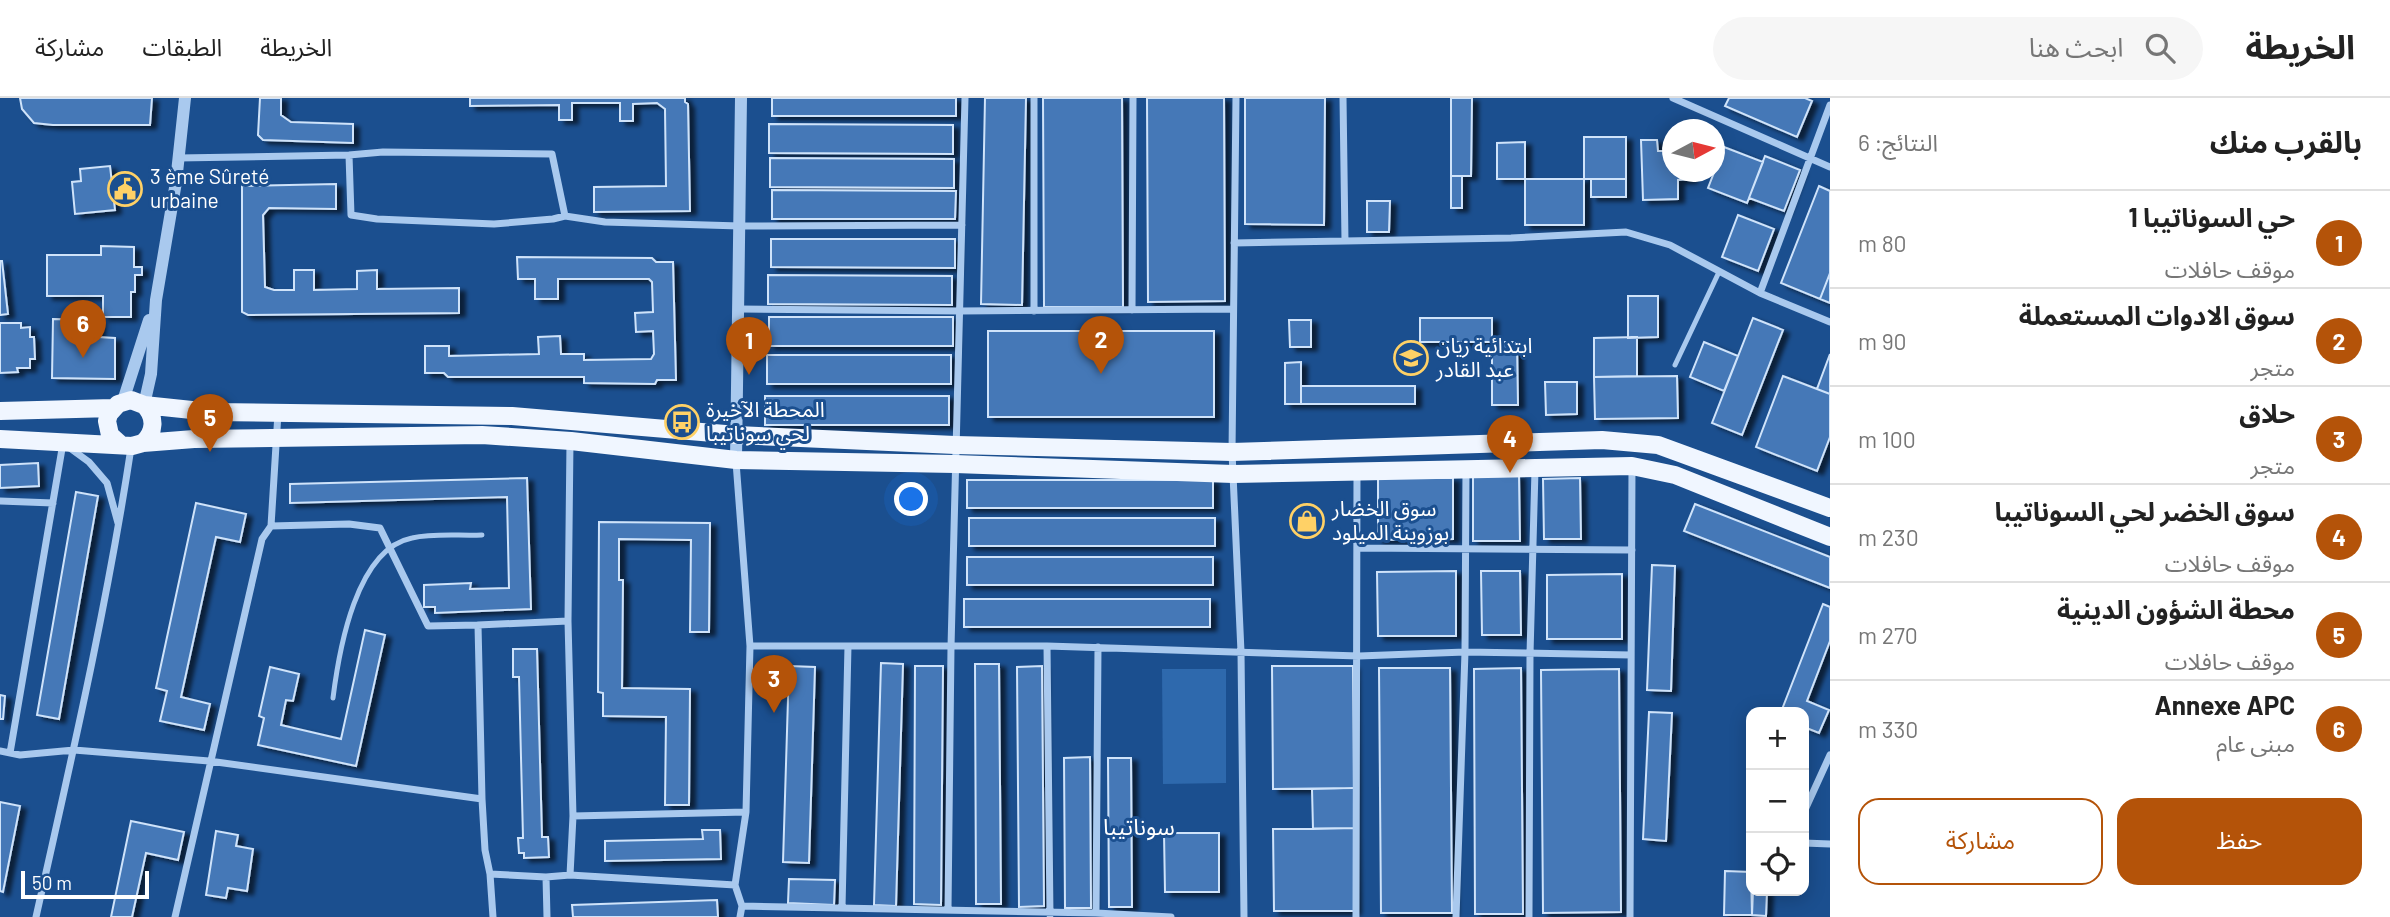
<!DOCTYPE html>
<html lang="ar">
<meta charset="utf-8">
<style>
body{margin:0;font-family:Barlow,"Noto Sans Arabic",sans-serif;background:#f6f6f6;color:#222;direction:rtl}
.controls{position:absolute;right:21px;bottom:21px;display:grid;overflow:hidden;border-radius:14px;box-shadow:0 4px 18px #0003}
.controls button{width:63px;height:63px;display:grid;place-items:center;padding:0;border:0;border-bottom:2px solid #e0e0e0;background:#fff;color:#222;font:35px sans-serif}
.compass{position:absolute;left:1662px;top:21px;width:63px;height:63px;border-radius:50%;background:#fff;box-shadow:0 4px 18px #0003;rotate:83deg}
.scale{position:absolute;left:21px;bottom:18px;width:128px;box-sizing:border-box;padding-left:7px;border:4px solid #fff;border-top:0;font-size:19px;line-height:24px;white-space:nowrap;color:#fff;-webkit-text-stroke:5px #1b4f8f;paint-order:stroke}
.you{position:absolute;left:912px;top:402px;width:24px;height:24px;margin:-18px;border:5px solid #fff;border-radius:50%;background:#1a73e8;box-shadow:0 0 0 10px #1a73e833}
.badge{display:grid;place-items:center;width:46px;height:46px;border-radius:50%;background:#b45309;color:#fff;font-size:23px;font-weight:700}
.pin{position:absolute;translate:-50% -58px;filter:drop-shadow(0 2px 4px #0008)}
.pin::after{content:'';position:absolute;top:37px;width:24px;height:21px;background:inherit;clip-path:polygon(0 0,100% 0,50% 100%)}
.list{margin:0;padding:0;list-style:none}
h2{display:flex;justify-content:space-between;align-items:center;height:91px;margin:0;padding:0 28px;font-size:30px}
h2 small{font-size:23px;font-weight:400;color:#767676}
.list li{display:grid;grid-template-columns:46px 1fr auto;gap:21px;align-items:center;box-sizing:border-box;height:98px;padding:0 28px;border-top:2px solid #e0e0e0}
.list b{display:block;font-size:26px;white-space:nowrap}
.list p{margin:0;font-size:23px;white-space:nowrap;color:#767676}
.list em{font-size:23px;font-style:normal;color:#767676}
.actions{display:flex;gap:14px;padding:21px 28px}
.actions a{flex:1;padding:16px 0;border:2px solid #b45309;border-radius:21px;text-align:center;font-size:24px;color:#b45309}
.actions .main{background:#b45309;color:#fff}
.icon{flex:none;width:38px;height:38px;fill:none;stroke:currentColor;stroke-width:2;stroke-linecap:round;stroke-linejoin:round}
.map{position:relative;flex:none;width:1830px;height:819px;overflow:hidden;direction:ltr}
header{display:flex;align-items:center;gap:42px;box-sizing:border-box;height:98px;padding:0 35px;background:#fff;border-bottom:2px solid #e0e0e0}
header strong{font-size:33px}
nav{display:flex;gap:38px;margin-inline-start:auto;font-size:24px}
.search{width:490px;height:63px;background:#f6f6f6;display:flex;align-items:center;gap:18px;box-sizing:border-box;padding:0 24px;border-radius:38px;color:#767676;font-size:26px}
main{display:flex}
aside{flex:1;background:#fff}
.map>svg:first-child{display:block}
</style>
<header>
<strong>الخريطة</strong>
<div class="search"><svg class="icon" aria-label="search" viewBox="0 0 24 24"><circle cx="10" cy="10" r="6"/><path d="M15 15l6 6"/></svg>ابحث هنا</div>
<nav><a>الخريطة</a><a>الطبقات</a><a>مشاركة</a></nav>
</header>
<main>
<aside>
<h2>بالقرب منك<small>النتائج: 6</small></h2>
<ul class="list">
<li><span class="badge">1</span><div><b>حي السوناتيبا 1</b><p>موقف حافلات</p></div><em>80 m</em></li>
<li><span class="badge">2</span><div><b>سوق الادوات المستعملة</b><p>متجر</p></div><em>90 m</em></li>
<li><span class="badge">3</span><div><b>حلاق</b><p>متجر</p></div><em>100 m</em></li>
<li><span class="badge">4</span><div><b>سوق الخضر لحي السوناتيبا</b><p>موقف حافلات</p></div><em>230 m</em></li>
<li><span class="badge">5</span><div><b>محطة الشؤون الدينية</b><p>موقف حافلات</p></div><em>270 m</em></li>
<li><span class="badge">6</span><div><b>Annexe APC</b><p>مبنى عام</p></div><em>330 m</em></li>
</ul>
<div class="actions"><a class="main">حفظ</a><a>مشاركة</a></div>
</aside>
<div class="map">
<svg width="1830" height="819" viewBox="0 0 1830 819">
<defs>
<filter id="shadow"><feDropShadow dx="6" dy="3.5" stdDeviation="2" flood-color="#0009"/></filter>
</defs>
<rect width="100%" height="100%" fill="#1b4f8f"/>
<!-- green -->
<path fill="#2e69ad" d="M 1162,571 L 1226,571 L 1226,685 L 1163,686 Z"/>
<!-- building -->
<path fill="#4478b7" stroke="#cfe3fa" stroke-width="2" filter="url(#shadow)" d="M 20,0 L 152,0 L 150,27 L 53,27 L 34,25 L 22,11 Z
M 260,0 L 281,0 L 281,17 L 291,24 L 353,26 L 353,45 L 263,42 L 258,37 Z
M 470,0 L 685,0 L 685,4 L 688,6 L 690,113 L 594,114 L 594,89 L 666,88 L 665,11 L 657,5 L 633,6 L 633,23 L 620,23 L 620,5 L 572,5 L 572,22 L 559,22 L 559,7 L 470,8 Z
M 772,0 L 956,0 L 956,18 L 772,18 Z
M 985,0 L 1026,0 L 1022,207 L 981,206 Z
M 1043,0 L 1122,0 L 1123,209 L 1044,209 Z
M 1147,0 L 1224,0 L 1225,203 L 1148,204 Z
M 1245,0 L 1325,0 L 1324,127 L 1245,126 Z
M 1451,0 L 1472,0 L 1471,78 L 1451,78 Z
M 1729,0 L 1805,0 L 1812,3 L 1797,39 L 1725,8 Z
M 769,26 L 953,27 L 953,56 L 769,55 Z
M 1584,39 L 1626,39 L 1626,81 L 1584,81 Z
M 1641,42 L 1657,42 L 1658,53 L 1672,53 L 1672,74 L 1691,74 L 1691,81 L 1678,82 L 1678,101 L 1643,102 Z
M 1525,44 L 1525,81 L 1497,81 L 1497,45 Z
M 1724,49 L 1763,64 L 1747,105 L 1708,90 Z
M 1765,58 L 1800,72 L 1784,113 L 1749,100 Z
M 770,60 L 954,61 L 954,90 L 770,89 Z
M 110,68 L 115,112 L 75,116 L 72,84 L 81,83 L 80,71 Z
M 1451,78 L 1462,78 L 1462,110 L 1451,110 Z
M 1525,81 L 1584,81 L 1584,127 L 1525,127 Z
M 1591,81 L 1626,81 L 1626,99 L 1591,99 Z
M 336,86 L 336,111 L 269,110 L 263,117 L 265,189 L 274,192 L 294,192 L 294,172 L 314,172 L 314,192 L 357,191 L 357,173 L 377,172 L 377,191 L 459,190 L 459,215 L 248,217 L 242,214 L 242,88 Z
M 1819,88 L 1830,93 L 1830,175 L 1820,201 L 1781,185 Z
M 772,92 L 956,93 L 955,121 L 772,121 Z
M 1367,103 L 1390,103 L 1389,134 L 1367,134 Z
M 1738,117 L 1774,131 L 1758,173 L 1722,159 Z
M 771,141 L 955,141 L 955,170 L 771,169 Z
M 101,148 L 134,149 L 134,169 L 142,169 L 142,177 L 135,177 L 135,194 L 131,194 L 131,219 L 103,219 L 103,198 L 47,198 L 47,157 L 101,157 Z
M 517,159 L 652,160 L 656,164 L 673,164 L 676,282 L 657,282 L 655,286 L 584,285 L 584,279 L 448,279 L 444,275 L 425,275 L 425,248 L 449,248 L 449,258 L 539,256 L 538,239 L 560,238 L 561,256 L 584,256 L 584,262 L 651,261 L 654,256 L 653,233 L 636,234 L 635,215 L 653,214 L 652,184 L 649,181 L 558,181 L 558,201 L 535,201 L 535,181 L 518,181 Z
M 0,163 L 2,163 L 8,216 L 0,217 Z
M 1830,175 L 1830,205 L 1820,201 Z
M 768,177 L 952,178 L 952,207 L 768,206 Z
M 1628,198 L 1658,198 L 1658,239 L 1628,240 Z
M 769,219 L 953,219 L 953,248 L 769,248 Z
M 1420,220 L 1492,220 L 1492,244 L 1420,244 Z
M 1753,220 L 1783,232 L 1742,337 L 1712,325 Z
M 53,221 L 98,222 L 98,239 L 115,240 L 115,281 L 52,280 Z
M 1289,222 L 1311,222 L 1311,249 L 1290,249 Z
M 0,225 L 21,225 L 21,230 L 30,229 L 30,239 L 34,239 L 35,261 L 30,261 L 30,270 L 17,270 L 18,274 L 0,275 Z
M 988,233 L 1214,233 L 1214,319 L 988,319 Z
M 1637,239 L 1637,278 L 1594,279 L 1594,240 Z
M 1492,244 L 1517,244 L 1518,307 L 1492,307 Z
M 1704,244 L 1738,258 L 1724,293 L 1690,279 Z
M 1830,256 L 1830,296 L 1817,291 Z
M 767,257 L 951,257 L 951,286 L 767,286 Z
M 1301,264 L 1301,306 L 1285,306 L 1285,265 Z
M 1677,278 L 1678,320 L 1595,321 L 1594,279 Z
M 1783,278 L 1830,296 L 1830,339 L 1817,373 L 1756,349 Z
M 1545,284 L 1577,284 L 1577,316 L 1546,317 Z
M 1301,288 L 1415,288 L 1415,306 L 1301,306 Z
M 765,298 L 949,298 L 949,327 L 765,327 Z
M 38,365 L 39,388 L 0,390 L 0,367 Z
M 1519,377 L 1520,443 L 1473,443 L 1473,378 Z
M 527,380 L 531,511 L 435,515 L 435,509 L 424,509 L 424,487 L 471,485 L 470,491 L 509,490 L 507,399 L 290,405 L 290,386 Z
M 1378,380 L 1453,380 L 1453,441 L 1378,442 Z
M 1580,380 L 1581,441 L 1544,441 L 1543,381 Z
M 967,382 L 1213,382 L 1213,410 L 967,410 Z
M 76,394 L 98,398 L 59,621 L 37,617 Z
M 196,405 L 246,416 L 240,444 L 216,439 L 181,599 L 210,606 L 204,632 L 160,623 L 167,593 L 156,590 Z
M 1695,406 L 1830,459 L 1830,490 L 1684,433 Z
M 969,420 L 1215,420 L 1215,448 L 969,448 Z
M 599,424 L 710,425 L 709,534 L 690,534 L 691,442 L 619,441 L 619,482 L 623,482 L 622,590 L 690,591 L 689,707 L 665,707 L 666,619 L 603,618 L 603,595 L 598,594 Z
M 967,459 L 1213,459 L 1213,487 L 967,487 Z
M 1652,467 L 1675,468 L 1671,593 L 1647,592 Z
M 1456,473 L 1456,538 L 1378,538 L 1377,474 Z
M 1481,473 L 1520,473 L 1521,537 L 1482,537 Z
M 1622,476 L 1622,541 L 1547,541 L 1547,477 Z
M 964,501 L 1210,501 L 1210,529 L 964,529 Z
M 1823,506 L 1830,509 L 1830,543 L 1807,603 L 1829,612 L 1819,635 L 1804,629 L 1804,614 L 1781,614 Z
M 365,532 L 385,537 L 356,668 L 258,647 L 264,620 L 259,618 L 270,569 L 299,576 L 293,603 L 286,602 L 281,627 L 341,641 Z
M 513,551 L 537,551 L 542,739 L 548,739 L 549,759 L 524,760 L 524,755 L 519,755 L 518,740 L 523,740 L 519,579 L 513,579 Z
M 881,565 L 903,566 L 896,808 L 874,807 Z
M 975,566 L 999,566 L 1001,806 L 976,806 Z
M 789,568 L 815,569 L 809,765 L 783,764 Z
M 915,568 L 943,568 L 941,807 L 914,806 Z
M 1042,568 L 1044,808 L 1019,809 L 1017,569 Z
M 1272,568 L 1353,568 L 1354,690 L 1273,691 Z
M 1379,570 L 1450,570 L 1452,815 L 1381,815 Z
M 1521,570 L 1523,816 L 1475,816 L 1474,571 Z
M 1619,571 L 1621,814 L 1543,815 L 1541,572 Z
M 0,597 L 5,598 L 3,621 L 0,621 Z
M 1649,614 L 1672,615 L 1666,743 L 1643,741 Z
M 1090,659 L 1091,810 L 1065,810 L 1064,660 Z
M 1108,660 L 1131,660 L 1132,809 L 1109,809 Z
M 1354,690 L 1354,730 L 1313,731 L 1312,691 Z
M 0,704 L 20,708 L 3,794 L 0,793 Z
M 131,723 L 184,734 L 178,762 L 146,755 L 132,819 L 111,819 Z
M 1354,730 L 1355,813 L 1274,813 L 1273,731 Z
M 702,732 L 720,732 L 721,761 L 605,763 L 605,743 L 703,741 Z
M 216,733 L 238,737 L 236,748 L 253,751 L 247,793 L 228,790 L 226,800 L 206,797 Z
M 1164,735 L 1219,735 L 1219,794 L 1165,794 Z
M 1725,773 L 1751,774 L 1752,817 L 1724,817 Z
M 789,781 L 835,782 L 834,807 L 788,805 Z
M 1753,793 L 1767,793 L 1766,818 L 1752,817 Z
M 717,802 L 718,819 L 573,819 L 572,807 Z"/>
<g fill="none" stroke-linecap="round" stroke-linejoin="round">
<!-- service -->
<path stroke="#a9c9ee" stroke-width="5" d="M 1675,267 L 1719,174
M 333,600 C 339,552 356,451 412,440 C 434,435 459,438 482,437"/>
<!-- minor -->
<path stroke="#a9c9ee" stroke-width="7" d="M 1034,0 L 1034,213
M 1236,0 L 1232,354 L 1241,554 L 1244,819
M 1673,0 L 1830,69
M 349,57 L 351,117 L 377,121 L 494,126 L 553,121 L 565,118 L 605,124 L 740,128 L 962,127
M 178,60 L 349,57 L 383,54 L 552,56 L 565,118
M 1345,143 L 1511,140 L 1626,134 L 1670,147 L 1760,195 L 1830,224
M 1234,145 L 1345,143 L 1343,0
M 1760,195 L 1830,7
M 739,211 L 961,213 L 1233,211
M 1132,212 L 1133,0
M 736,364 L 750,548 L 746,714 L 735,787 L 742,808 L 740,819
M 0,403 L 53,405
M 271,428 L 349,426 L 380,430 L 428,528 L 478,527 L 482,701 L 485,752 L 490,776 L 546,779 L 570,777 L 735,787
M 1358,450 L 1632,452
M 478,527 L 568,523
M 750,548 L 1047,548 L 1359,558 L 1465,554 L 1631,557
M 1047,548 L 1050,817
M 0,653 L 20,657 L 74,652 L 209,663 L 482,701
M 10,655 L 63,345 L 89,364 L 107,385 L 118,425
M 1804,714 L 1830,657
M 573,718 L 746,714
M 1804,745 L 1830,746
M 490,776 L 493,819
M 570,777 L 573,718 L 568,523 L 570,344
M 546,779 L 547,819
M 742,808 L 1096,815 L 1171,819
M 842,810 L 848,548
M 948,812 L 951,549 L 965,0
M 1096,815 L 1098,549
M 36,819 C 71,663 107,508 131,350
M 175,819 L 262,441 L 271,428 L 278,315
M 1356,819 L 1357,375
M 1456,819 L 1465,554 L 1466,372
M 1529,819 L 1530,556 L 1535,372
M 1630,819 L 1632,369"/>
<!-- tertiary -->
<path stroke="#a9c9ee" stroke-width="12" d="M 123,303 L 149,222
M 144,307 L 151,276 L 156,202 L 176,84 L 185,0
M 736,362 L 741,0"/>
<!-- primary -->
<path stroke="#f0f6ff" stroke-width="18" d="M 0,313 L 113,310
M 0,341 L 132,348 L 143,345 L 194,341 L 482,337 L 571,343 L 736,362 L 955,366 L 1233,376 L 1632,368 L 1675,377 L 1830,439
M 143,345 C 155,334 156,319 144,307
M 120,346 L 110,337 L 107,323 L 109,316 L 118,306 L 131,302 L 144,307 L 211,314 L 512,318 L 737,337 L 955,347 L 1232,354 L 1602,342 L 1658,347 L 1830,410"/>
</g>
<!-- icons -->
<defs>
<g id="civic-ring" transform="scale(1.75)"><circle r="9.5" fill="#1b4f8f" stroke="#ffd166" stroke-width="1.5"/><path d="M-.6-6.5H3V-4.5H.6V-3L4-1V1h2V6H-6V1h2V-1L-.6-3ZM-1.2 2.5V6h2.4V2.5Z" fill="#ffd166"/></g>
<g id="school-ring" transform="scale(1.75)"><circle r="9.5" fill="#1b4f8f" stroke="#ffd166" stroke-width="1.5"/><path d="M0-5L7-2L0 1L-7-2ZM-4 1L0 2.5L4 1V4Q0 6-4 4Z" fill="#ffd166"/></g>
<g id="bus-ring" transform="scale(1.75)"><circle r="9.5" fill="#1b4f8f" stroke="#ffd166" stroke-width="1.5"/><path d="M-5-6H5V4H4V6H2V4H-2V6H-4V4H-5ZM-3.5-4V0h7V-4ZM-3.5 1.2v1.5H-2V1.2ZM2 1.2v1.5H3.5V1.2Z" fill="#ffd166"/></g>
<g id="shop-ring" transform="scale(1.75)"><circle r="9.5" fill="#1b4f8f" stroke="#ffd166" stroke-width="1.5"/><path d="M-5-2.5h2.3a2.7 3.5 0 0 1 5.4 0H5L5.5 6h-11ZM-1.5-2.5h3a1.5 2.3 0 0 0-3 0Z" fill="#ffd166"/></g>
</defs>
<g fill-rule="evenodd">
<use href="#civic-ring" x="125" y="91"/>
<use href="#school-ring" x="1411" y="260"/>
<use href="#bus-ring" x="682" y="324"/>
<use href="#shop-ring" x="1307" y="423"/>
</g>
<g text-anchor="middle" stroke-width="6" stroke-linejoin="round" paint-order="stroke">
<!-- poi labels -->
<g font-size="21" fill="#fff" stroke="#1b4f8f" text-anchor="start">
<text x="150" y="86">3 ème Sûreté<tspan x="150" dy="24">urbaine</tspan></text>
<text x="1436" y="255">ابتدائية زيان<tspan x="1436" dy="24">عبد القادر</tspan></text>
<text x="706" y="319">المحطة الآخيرة<tspan x="706" dy="24">لحي سوناتيبا</tspan></text>
<text x="1332" y="418">سوق الخضار<tspan x="1332" dy="24">بوزوينة الميلود</tspan></text>
</g>
<!-- neighbourhood labels -->
<g font-size="23" fill="#fff" stroke="#1b4f8f">
<text x="1139" y="737">سوناتيبا</text>
</g>
</g>
</svg>
<div class="controls">
<button>+</button>
<button>−</button>
<button><svg class="icon" aria-label="locate" viewBox="0 0 24 24"><circle cx="12" cy="12" r="6"/><path d="M12 2v4M12 18v4M2 12h4M18 12h4"/></svg></button>
</div>
<svg class="compass" viewBox="-18 -18 36 36"><path d="M0-13l5 13h-10z" fill="#e53935"/><path d="M0 13l5-13h-10z" fill="#767676"/></svg>
<div class="scale">50 m</div>
<div class="you"></div>
<div class="pin badge" style="left:749px;top:277px">1</div>
<div class="pin badge" style="left:1101px;top:276px">2</div>
<div class="pin badge" style="left:774px;top:615px">3</div>
<div class="pin badge" style="left:1510px;top:375px">4</div>
<div class="pin badge" style="left:210px;top:354px">5</div>
<div class="pin badge" style="left:83px;top:260px">6</div>
</div>
</main>
